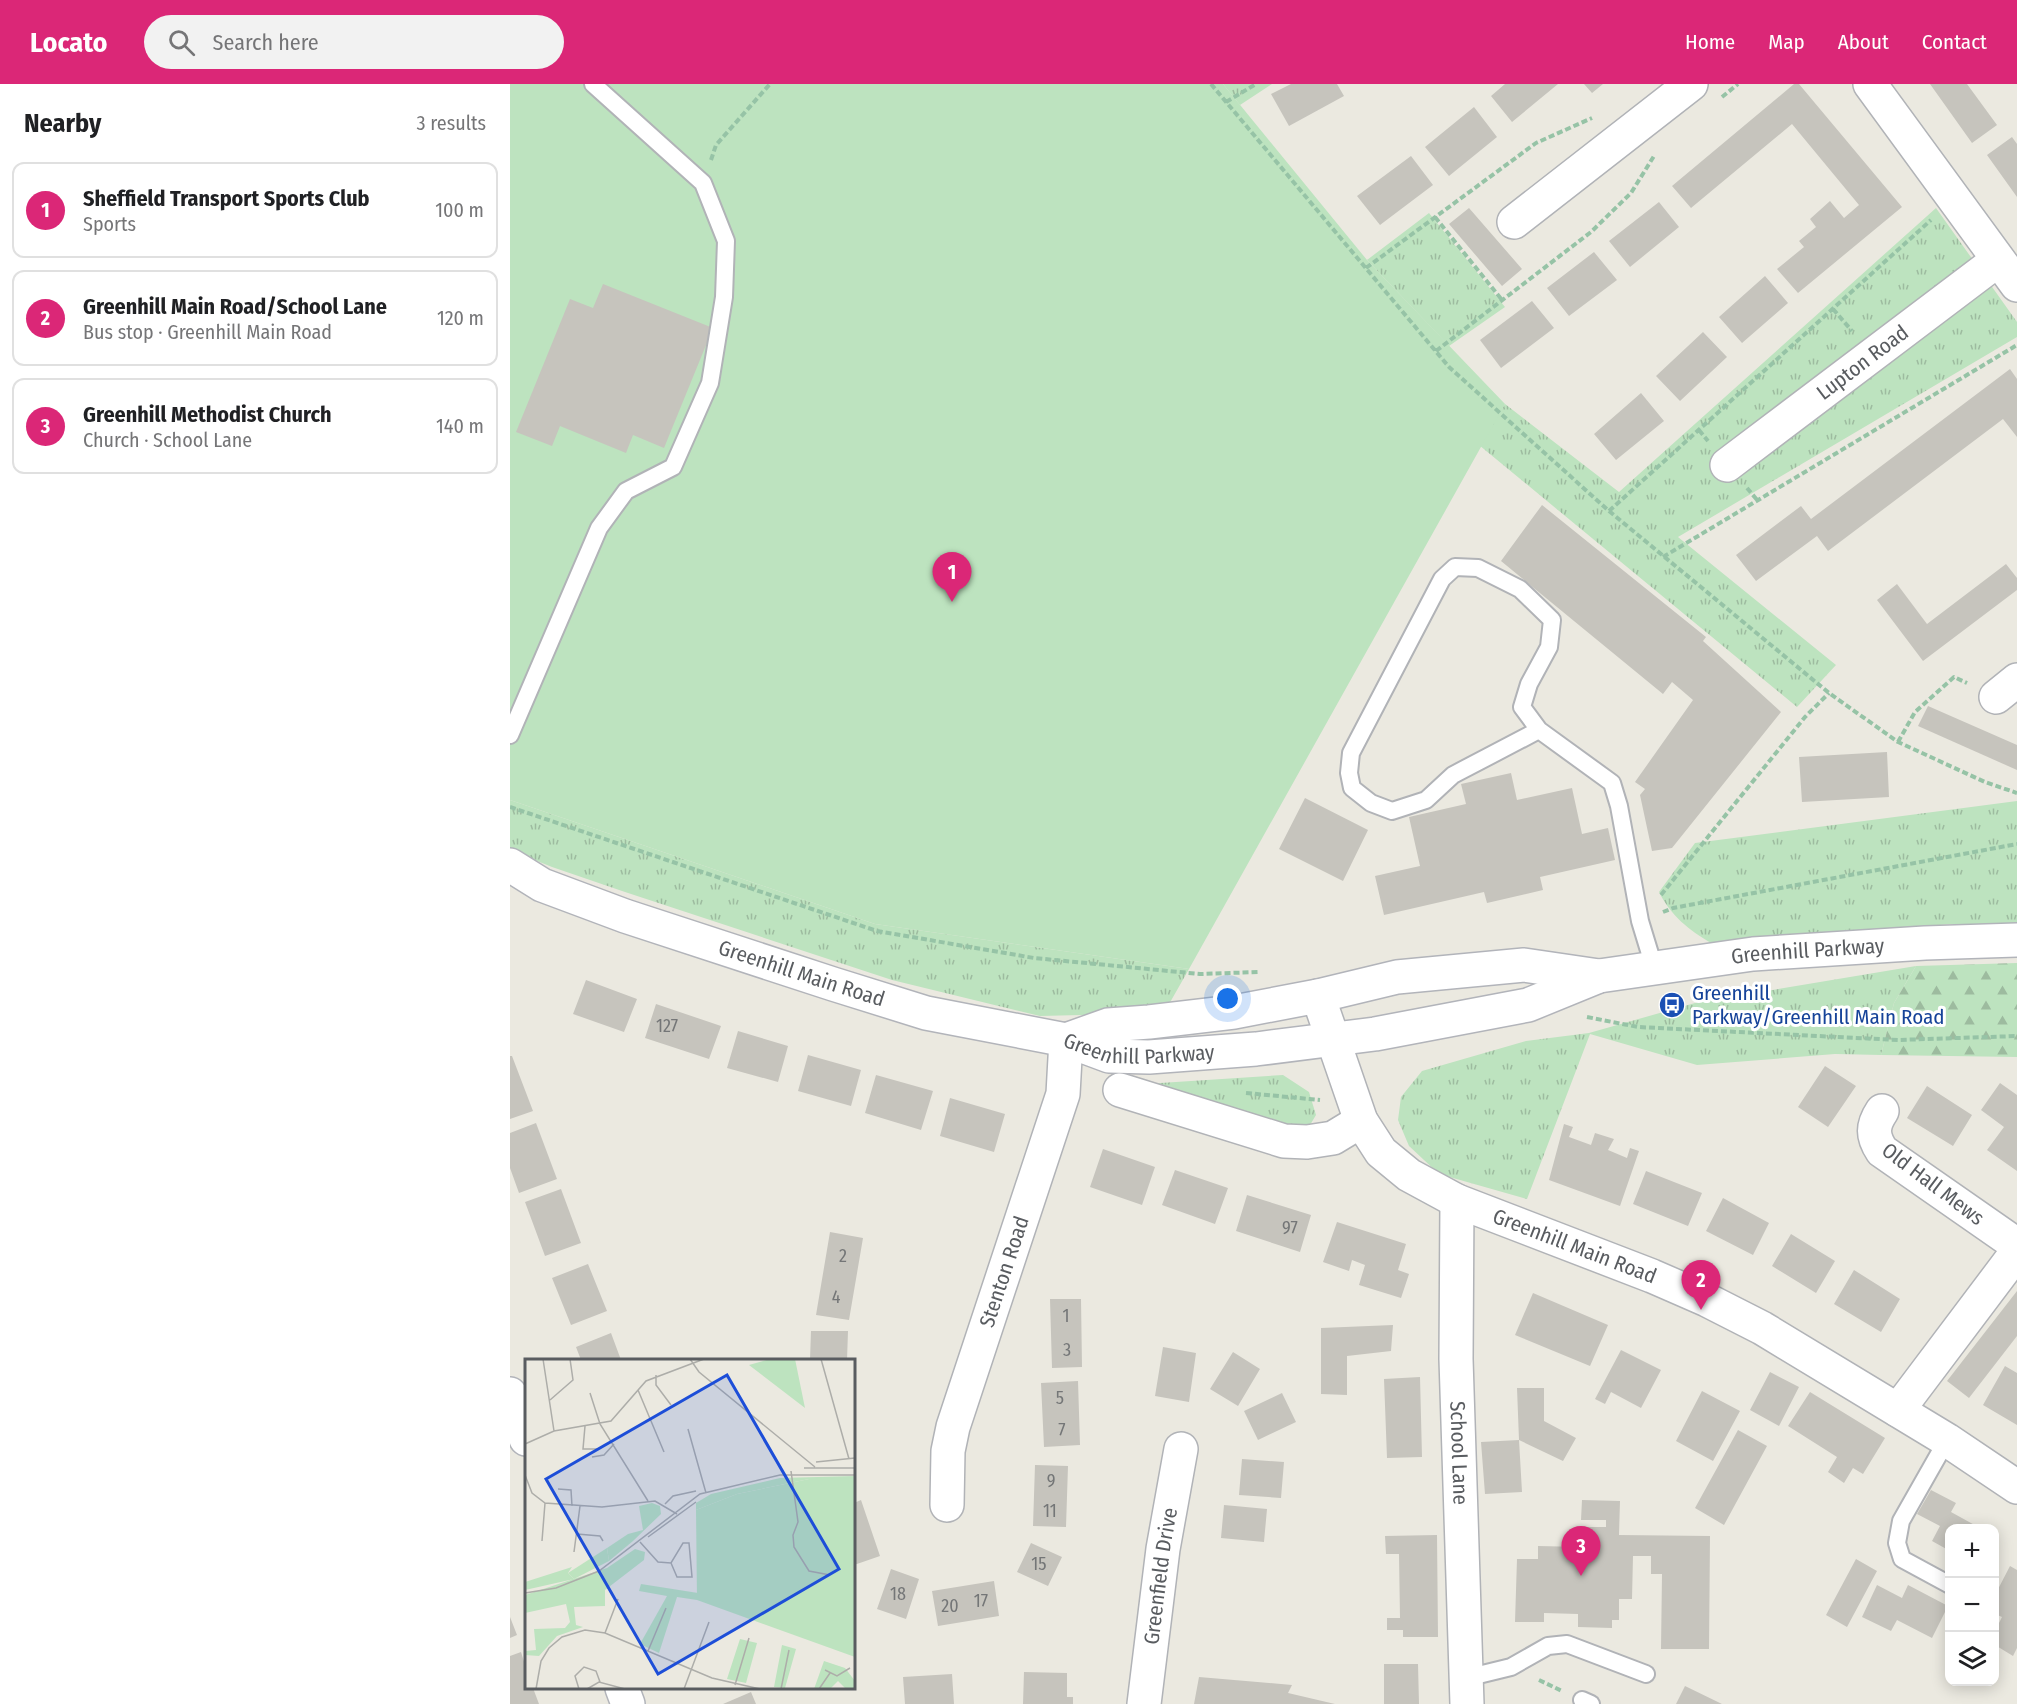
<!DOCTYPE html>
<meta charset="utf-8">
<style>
body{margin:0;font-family:"Fira Sans Condensed",sans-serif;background:#f2f2f2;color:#202124}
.controls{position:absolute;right:18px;bottom:18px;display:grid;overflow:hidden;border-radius:12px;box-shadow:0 3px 15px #0003}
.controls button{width:54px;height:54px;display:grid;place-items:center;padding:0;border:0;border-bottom:2px solid #e0e0e0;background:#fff;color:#202124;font:30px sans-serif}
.you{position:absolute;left:718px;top:915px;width:21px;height:21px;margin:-15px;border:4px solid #fff;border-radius:50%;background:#1a73e8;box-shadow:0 0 0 9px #1a73e833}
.badge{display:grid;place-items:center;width:39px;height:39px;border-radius:50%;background:#db2777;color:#fff;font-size:20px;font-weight:700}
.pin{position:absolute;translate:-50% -50px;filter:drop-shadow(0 2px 3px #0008)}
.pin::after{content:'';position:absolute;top:32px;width:21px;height:18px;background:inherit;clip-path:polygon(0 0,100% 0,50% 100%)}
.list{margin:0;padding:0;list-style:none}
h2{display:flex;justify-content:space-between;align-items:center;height:78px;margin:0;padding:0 24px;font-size:26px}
h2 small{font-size:20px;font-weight:400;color:#757577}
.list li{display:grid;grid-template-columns:39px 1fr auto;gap:18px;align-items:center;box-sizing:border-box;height:96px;margin:0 12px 12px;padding:0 12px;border:2px solid #e0e0e0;border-radius:12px}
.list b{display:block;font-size:22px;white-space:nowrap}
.list p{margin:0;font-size:20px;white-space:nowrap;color:#757577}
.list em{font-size:20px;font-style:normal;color:#757577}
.icon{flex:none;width:33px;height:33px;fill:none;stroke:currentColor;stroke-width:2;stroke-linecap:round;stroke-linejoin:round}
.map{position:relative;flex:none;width:1507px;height:1620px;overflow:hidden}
header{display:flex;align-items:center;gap:36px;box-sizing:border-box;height:84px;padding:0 30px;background:#db2777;color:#fff}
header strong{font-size:28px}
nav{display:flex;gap:33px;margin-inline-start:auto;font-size:21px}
.search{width:420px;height:54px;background:#f2f2f2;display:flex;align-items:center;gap:15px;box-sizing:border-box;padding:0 21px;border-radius:33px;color:#757577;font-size:22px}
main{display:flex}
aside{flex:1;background:#fff}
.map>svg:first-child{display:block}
</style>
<header>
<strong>Locato</strong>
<div class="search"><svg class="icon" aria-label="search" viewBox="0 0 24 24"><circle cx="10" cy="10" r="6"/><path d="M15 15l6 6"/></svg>Search here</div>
<nav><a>Home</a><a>Map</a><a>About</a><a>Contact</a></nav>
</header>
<main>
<aside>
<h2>Nearby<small>3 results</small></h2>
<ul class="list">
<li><span class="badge">1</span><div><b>Sheffield Transport Sports Club</b><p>Sports</p></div><em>100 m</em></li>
<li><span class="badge">2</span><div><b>Greenhill Main Road/School Lane</b><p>Bus stop · Greenhill Main Road</p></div><em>120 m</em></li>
<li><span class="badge">3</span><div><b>Greenhill Methodist Church</b><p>Church · School Lane</p></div><em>140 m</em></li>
</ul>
</aside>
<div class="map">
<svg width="1507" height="1620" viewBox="0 0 1507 1620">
<defs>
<pattern id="grass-tufts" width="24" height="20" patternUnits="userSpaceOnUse" patternTransform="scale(1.5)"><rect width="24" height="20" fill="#bde3bf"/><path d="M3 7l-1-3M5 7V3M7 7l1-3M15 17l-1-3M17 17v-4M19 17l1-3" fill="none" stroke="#9dbb9f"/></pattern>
<pattern id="forest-firs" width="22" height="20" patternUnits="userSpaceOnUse" patternTransform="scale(1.5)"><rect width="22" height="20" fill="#bde3bf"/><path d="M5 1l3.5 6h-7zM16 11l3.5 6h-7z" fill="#9dbb9f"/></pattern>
</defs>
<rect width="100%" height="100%" fill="#ebe9e0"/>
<!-- grass -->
<path fill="url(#grass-tufts)" d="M 713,0 L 762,0 L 730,21 Z
M 1426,124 L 1507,238 L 1507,253 L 1168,453 L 1326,581 L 1287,623 L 969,361 L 995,320 L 1109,408 Z
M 919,129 L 995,223 L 939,262 L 857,176 Z
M 0,716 L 365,840 L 679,885 L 654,929 L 530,932 L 382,896 L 115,808 L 42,783 L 0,766 Z
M 1507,717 L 1507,842 L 1442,840 L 1201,859 C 1179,846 1161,832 1149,808 L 1185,759 Z
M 1406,882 L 1384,919 L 1371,971 L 1325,970 L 1187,981 L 1080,950 L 1017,1115 L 929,1090 L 899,1062 L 888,1036 L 891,1013 L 912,987 L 1016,957 L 1079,949 L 1185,919 Z
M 773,991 L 799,1008 L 806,1031 L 800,1041 L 787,1051 L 635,1000 Z"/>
<!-- forest -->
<path fill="url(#forest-firs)" d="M 1507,879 L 1507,973 L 1371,971 L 1384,919 L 1406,882 Z"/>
<!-- green -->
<path fill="#bde3bf" d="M 0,0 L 713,0 L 857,176 L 995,320 L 679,885 L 365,840 L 0,716 Z"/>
<!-- building -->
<path fill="#c6c4bd" d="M 781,0 L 827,0 L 834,12 L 779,42 L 761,10 Z
M 995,0 L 1048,0 L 1002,38 L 981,12 Z
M 1074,0 L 1093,0 L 1082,9 Z
M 1284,0 L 1289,0 L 1392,123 L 1288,209 L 1267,185 L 1294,163 L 1289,157 L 1306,143 L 1300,135 L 1320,117 L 1334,134 L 1349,121 L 1282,40 L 1181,124 L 1162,102 Z
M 1420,0 L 1457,0 L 1487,41 L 1462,59 Z
M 964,23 L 987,53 L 939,92 L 915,63 Z
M 1502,53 L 1507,60 L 1507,113 L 1477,71 Z
M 901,72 L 923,101 L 870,141 L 847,112 Z
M 1149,118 L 1169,143 L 1120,183 L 1099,157 Z
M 959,124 L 1012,185 L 992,202 L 939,140 Z
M 1084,168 L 1107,196 L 1059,232 L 1037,204 Z
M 1255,192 L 1278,219 L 1232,259 L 1209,233 Z
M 93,200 L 203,244 L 154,364 L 123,351 L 116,369 L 50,342 L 42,362 L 6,348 L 60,215 L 83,224 Z
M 1022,217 L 1044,244 L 991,284 L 970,256 Z
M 1193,248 L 1217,273 L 1170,317 L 1146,292 Z
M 1500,285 L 1507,295 L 1507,353 L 1493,335 L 1318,467 L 1307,452 L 1246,497 L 1226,471 L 1291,422 L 1301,435 Z
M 1131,309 L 1154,337 L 1106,376 L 1084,350 Z
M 1032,421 L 1196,553 L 1193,557 L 1271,628 L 1162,764 L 1142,767 L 1130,711 L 1135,705 L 1125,698 L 1183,616 L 1162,598 L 1153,610 L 991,477 Z
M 1496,480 L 1507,494 L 1507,506 L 1413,577 L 1367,516 L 1387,500 L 1417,540 Z
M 1418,622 L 1507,661 L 1507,686 L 1408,642 Z
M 1377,668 L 1379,713 L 1292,718 L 1289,673 Z
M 1001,689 L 1007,716 L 1062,704 L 1072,750 L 1098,744 L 1105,776 L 1030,793 L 1033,806 L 977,819 L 974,808 L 874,831 L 865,792 L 910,782 L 899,733 L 956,720 L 951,700 Z
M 795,714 L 858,746 L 833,797 L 769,765 Z
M 76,896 L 127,915 L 114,948 L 63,930 Z
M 146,920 L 211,942 L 199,975 L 135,954 Z
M 228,947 L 278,962 L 268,998 L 217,984 Z
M 298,971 L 351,986 L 341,1022 L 288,1007 Z
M 0,972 L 2,972 L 23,1027 L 0,1035 Z
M 1315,982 L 1346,1002 L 1318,1043 L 1288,1023 Z
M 366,991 L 423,1007 L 411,1046 L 355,1029 Z
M 1490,999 L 1507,1011 L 1507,1087 L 1477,1066 L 1494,1043 L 1471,1026 Z
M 1417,1002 L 1462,1031 L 1443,1062 L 1397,1034 Z
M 440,1014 L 495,1030 L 484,1068 L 430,1052 Z
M 26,1039 L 47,1095 L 9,1109 L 0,1084 L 0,1049 Z
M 1054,1040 L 1063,1043 L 1059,1053 L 1081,1061 L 1085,1049 L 1104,1055 L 1098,1066 L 1117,1074 L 1120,1064 L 1129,1067 L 1110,1122 L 1039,1096 Z
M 593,1065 L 645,1083 L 632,1121 L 580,1103 Z
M 665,1086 L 718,1104 L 705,1140 L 652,1121 Z
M 1136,1087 L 1192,1109 L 1178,1142 L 1123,1120 Z
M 51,1105 L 71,1159 L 35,1172 L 15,1118 Z
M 737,1111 L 801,1131 L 790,1168 L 726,1147 Z
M 1213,1114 L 1259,1139 L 1243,1171 L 1196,1147 Z
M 827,1138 L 896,1160 L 888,1186 L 899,1190 L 891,1214 L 849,1201 L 855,1181 L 842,1176 L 839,1187 L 813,1178 Z
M 320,1148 L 353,1154 L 339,1236 L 306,1231 Z
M 1281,1150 L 1325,1177 L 1306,1209 L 1262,1182 Z
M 78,1180 L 97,1227 L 61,1241 L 42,1194 Z
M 1344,1186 L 1390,1215 L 1371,1248 L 1324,1220 Z
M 1507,1207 L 1507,1252 L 1459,1314 L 1437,1297 Z
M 1023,1209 L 1098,1241 L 1080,1282 L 1005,1251 Z
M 540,1215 L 571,1215 L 572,1283 L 542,1284 Z
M 883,1241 L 881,1267 L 837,1272 L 837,1311 L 811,1310 L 811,1244 Z
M 301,1247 L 338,1247 L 337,1276 L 300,1276 Z
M 101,1249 L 111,1276 L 71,1276 L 66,1263 Z
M 653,1263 L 686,1269 L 679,1318 L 645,1312 Z
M 1111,1266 L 1151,1286 L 1131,1324 L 1101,1308 L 1095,1320 L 1085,1315 Z
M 723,1268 L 750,1285 L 728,1322 L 700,1305 Z
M 1495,1282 L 1507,1289 L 1507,1341 L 1473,1321 Z
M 1260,1288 L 1289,1303 L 1269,1342 L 1240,1326 Z
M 910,1293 L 912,1373 L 877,1374 L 874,1295 Z
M 568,1297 L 570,1361 L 534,1363 L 531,1299 Z
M 1007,1304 L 1034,1304 L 1034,1337 L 1066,1354 L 1053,1377 L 1009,1356 Z
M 1192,1307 L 1230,1327 L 1203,1377 L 1166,1357 Z
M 1300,1308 L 1375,1354 L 1353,1390 L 1343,1384 L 1334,1399 L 1318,1388 L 1327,1373 L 1278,1342 Z
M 772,1309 L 786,1338 L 748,1356 L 734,1327 Z
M 1228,1346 L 1257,1362 L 1214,1441 L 1185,1424 Z
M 1009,1356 L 1012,1408 L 975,1410 L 971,1358 Z
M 732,1375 L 774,1378 L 771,1414 L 729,1411 Z
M 525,1381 L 558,1382 L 556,1443 L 523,1442 Z
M 1421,1406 L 1446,1419 L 1441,1428 L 1470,1444 L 1440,1444 L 1440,1467 L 1422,1457 L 1430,1442 L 1407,1430 Z
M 351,1416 L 370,1472 L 344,1481 L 344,1419 Z
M 1072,1416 L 1110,1417 L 1109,1451 L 1200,1452 L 1199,1565 L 1151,1565 L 1152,1490 L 1141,1490 L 1141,1472 L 1123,1472 L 1122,1515 L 1109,1515 L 1109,1536 L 1102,1536 L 1102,1544 L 1068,1543 L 1068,1530 L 1034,1529 L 1034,1538 L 1005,1538 L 1007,1475 L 1028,1475 L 1028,1462 L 1072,1463 L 1072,1443 L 1096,1443 L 1096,1436 L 1071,1436 Z
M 714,1421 L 757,1425 L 754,1458 L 711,1454 Z
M 927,1451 L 928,1553 L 893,1553 L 893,1546 L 877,1546 L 877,1534 L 890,1534 L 889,1470 L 876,1470 L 875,1452 Z
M 521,1459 L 552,1473 L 538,1502 L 507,1488 Z
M 1346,1475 L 1367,1487 L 1337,1543 L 1316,1531 Z
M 1500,1482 L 1507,1486 L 1507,1564 L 1503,1572 L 1485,1561 L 1485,1547 L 1492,1533 L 1485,1530 L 1485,1511 Z
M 381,1485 L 409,1495 L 396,1535 L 367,1525 Z
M 484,1497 L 489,1532 L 428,1542 L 422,1507 Z
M 1367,1501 L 1392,1514 L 1398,1501 L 1438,1522 L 1422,1554 L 1387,1536 L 1381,1547 L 1352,1533 Z
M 0,1533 L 7,1551 L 0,1554 Z
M 11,1568 L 16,1584 L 16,1604 L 23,1604 L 29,1620 L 0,1620 L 0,1572 Z
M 874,1580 L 908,1580 L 909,1620 L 874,1620 Z
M 514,1588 L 557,1589 L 557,1613 L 563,1613 L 563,1620 L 513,1620 Z
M 442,1590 L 444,1620 L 395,1620 L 393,1593 Z
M 689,1593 L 782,1601 L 778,1609 L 825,1620 L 684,1620 Z
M 1175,1602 L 1212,1620 L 1166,1620 Z
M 241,1608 L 246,1620 L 213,1620 Z"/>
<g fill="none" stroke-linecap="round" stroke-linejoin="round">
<!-- lane casing -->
<g stroke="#b1b3b7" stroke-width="20">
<path id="lane" d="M 1029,646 L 1012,623 L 1019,600 L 1039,563 L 1042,536 L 1010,505 L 968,484 L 945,483 L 932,495 L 841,669 L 839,689 L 842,704 L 861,719 L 882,727 L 916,716 L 943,691 L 1029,646 L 1102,699 L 1109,722 L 1130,837 L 1144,883
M 0,651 L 89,444 L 116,407 L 163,383 L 200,299 L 214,213 L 216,157 L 193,99 L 83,0
M 1437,1356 L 1391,1437 L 1387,1459 L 1392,1475 L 1440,1501
M 956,1594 L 1001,1583 L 1038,1562 L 1057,1560 L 1136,1590
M 1072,1616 L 1081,1620"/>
</g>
<!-- street casing -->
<g stroke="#b1b3b7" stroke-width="36">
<g id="street">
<path d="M 1360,0 L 1507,201"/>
<path d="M 1004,138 L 1181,0"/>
<path id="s1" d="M 1217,381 L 1488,176"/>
<path d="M 1486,613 L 1507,596"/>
<path id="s2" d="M 808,912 L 851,1037 L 871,1068 L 899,1091 L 947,1117 L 1142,1192 L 1197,1216 L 1252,1244 L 1437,1356 L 1507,1403"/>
<path d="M 610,1006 L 774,1057 L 797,1058 L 823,1054 L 851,1037"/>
<path d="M 1372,1027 C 1362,1042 1362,1052 1372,1067 L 1507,1161"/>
<path id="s3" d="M 947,1117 L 946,1275 L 957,1620"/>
<path d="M 1388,1326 L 1507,1168"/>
<path id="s4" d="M 437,1421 L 438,1367 L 443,1343 L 553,1010 L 556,956"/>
<path id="s5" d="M 634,1620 L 653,1465 L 671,1365"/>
</g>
</g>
<!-- secondary casing -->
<g stroke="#b2b4ba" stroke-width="36">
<g id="secondary">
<path id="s6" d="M 0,781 L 32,801 L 115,832 L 323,900 L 416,929 L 556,956 L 599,972 L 639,973 L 746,965 L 865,950 L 1018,921 L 1089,892 L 1243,870 L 1415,859 L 1507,856"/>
<path d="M 556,956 L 598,941 L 639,938 L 724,928 L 808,912 L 887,893 L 1014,881 L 1089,892"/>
<path d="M 0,1310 L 16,1355"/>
<path d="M 112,1604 L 118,1620"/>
</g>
</g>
<!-- path -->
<path stroke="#96c3a6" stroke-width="4" stroke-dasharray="6 3" stroke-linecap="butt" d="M 701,0 L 939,283 L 1099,427 L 1319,609 L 1388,658 L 1475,698 L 1507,709
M 1212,13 L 1228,0
M 716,18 L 746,0
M 201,76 L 206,61 L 260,0
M 925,133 L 992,216
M 856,184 L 1026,59 L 1082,34
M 1323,225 L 1342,247
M 926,267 L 1081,148 L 1121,109 L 1144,72
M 1189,346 L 1198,357
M 1237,404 L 1248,417
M 1099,427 L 1421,136
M 1153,473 L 1507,261
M 1388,658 L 1405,628 L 1444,593 L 1457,599
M 0,723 L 367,847 L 524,874 L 690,890 L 748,888
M 1151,811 L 1295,633 L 1319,609
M 1153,828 L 1163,824 L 1507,760
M 1077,933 L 1128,943 L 1388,956 L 1507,952
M 736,1009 L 810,1016
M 1029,1596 L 1052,1607"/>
<!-- lane -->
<use href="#lane" stroke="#fff" stroke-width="16"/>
<!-- street -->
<use href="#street" stroke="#fff" stroke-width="33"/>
<!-- secondary -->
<use href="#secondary" stroke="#fff" stroke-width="33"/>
</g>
<!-- icons -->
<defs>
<g id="bus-disc" transform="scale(1.35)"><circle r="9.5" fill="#1a4fb4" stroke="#fff"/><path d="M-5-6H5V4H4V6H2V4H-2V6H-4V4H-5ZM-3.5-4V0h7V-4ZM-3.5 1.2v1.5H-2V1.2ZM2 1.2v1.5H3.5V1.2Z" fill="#fff"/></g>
</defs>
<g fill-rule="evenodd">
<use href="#bus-disc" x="1162" y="921"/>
</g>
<g text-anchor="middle" stroke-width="6" stroke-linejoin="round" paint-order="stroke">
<!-- number labels -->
<g font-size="18" fill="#747677">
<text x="157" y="948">127</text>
<text x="780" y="1150">97</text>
<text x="333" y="1178">2</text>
<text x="326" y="1219">4</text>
<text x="556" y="1238">1</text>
<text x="557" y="1272">3</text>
<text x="550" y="1320">5</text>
<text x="552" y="1352">7</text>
<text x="541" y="1403">9</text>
<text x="540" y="1433">11</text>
<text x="529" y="1486">15</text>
<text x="388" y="1516">18</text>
<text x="471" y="1523">17</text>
<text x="440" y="1528">20</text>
</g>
<!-- street labels -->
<g font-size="21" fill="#595c60" stroke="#fff">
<text dy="7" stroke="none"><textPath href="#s1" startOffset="170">Lupton Road</textPath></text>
<text dy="7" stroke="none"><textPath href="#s6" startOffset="1341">Greenhill Parkway</textPath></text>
<text dy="7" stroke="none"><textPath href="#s6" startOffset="312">Greenhill Main Road</textPath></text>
<text dy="7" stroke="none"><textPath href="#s6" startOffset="660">Greenhill Parkway</textPath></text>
<text transform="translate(1423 1100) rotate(37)" y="7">Old Hall Mews</text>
<text dy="7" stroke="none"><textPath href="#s2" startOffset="386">Greenhill Main Road</textPath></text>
<text dy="7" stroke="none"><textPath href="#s4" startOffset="242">Stenton Road</textPath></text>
<text dy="7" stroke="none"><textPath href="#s3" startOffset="252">School Lane</textPath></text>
<text dy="7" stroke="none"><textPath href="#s5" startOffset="129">Greenfield Drive</textPath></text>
</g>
<!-- transit labels -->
<g font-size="21" fill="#164399" stroke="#fff" text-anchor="start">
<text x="1182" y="916">Greenhill<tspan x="1182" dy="24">Parkway/Greenhill Main Road</tspan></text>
</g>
</g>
<!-- overview -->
<g transform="translate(15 1275)">
<rect width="330" height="330" fill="#ebe9e0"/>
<path d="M 330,117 L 330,121 L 284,120 L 212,135 L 171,151 L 171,144 L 186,135 L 255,119 ZM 127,144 L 135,147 L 136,155 L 108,182 L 84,202 L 82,189 L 103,175 L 118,171 L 114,147 ZM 110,190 L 120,193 L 119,201 L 80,231 L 80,247 L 49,248 L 51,266 L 58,268 L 32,277 L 14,297 L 0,296 L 0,292 L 11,291 L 9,270 L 40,269 L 45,263 L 41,245 L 0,254 L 0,236 L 82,209 ZM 47,208 L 43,214 L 49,220 L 0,231 L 0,223 ZM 116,225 L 173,234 L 172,241 L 152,238 L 134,294 L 115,285 L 142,237 L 114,232 ZM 215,280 L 232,284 L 221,324 L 202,320 ZM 257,286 L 271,290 L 260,329 L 249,328 ZM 299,302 L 320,309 L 330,322 L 330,330 L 321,330 L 313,322 L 305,330 L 289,330 Z" fill="#bde3bf"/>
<path d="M 82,189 L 84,202 L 49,220 L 43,214 Z" fill="#bde3bf"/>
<path d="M 245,0 L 270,0 L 280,49 L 224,6 ZM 315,119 L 330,121 L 330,298 L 172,241 L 171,151 L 212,135 L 284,120 Z" fill="#bde3bf"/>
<path fill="none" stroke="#adada9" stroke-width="1.5" d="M 18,0 L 29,72M 165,0 L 174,13 L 290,108M 296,0 L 324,100M 131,16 L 131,26 L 146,46M 113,31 L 139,93M 65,34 L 75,65 L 123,142M 25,41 L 48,21 L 45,0M 60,67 L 58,90 L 73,90M 163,70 L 181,134M 0,85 L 29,72 L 86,62 L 121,22 L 179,0M 67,98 L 79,96 L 89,85M 291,103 L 330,99M 279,109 L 330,109M 266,112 L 273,163 L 268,176 L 269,188 L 284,212 L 305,216M 0,116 L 7,134 L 20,144 L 77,148 L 130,142 L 152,155M 33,130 L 46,131 L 47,147M 140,145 L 148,137 L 171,132M 52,175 L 75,177 L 78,182M 123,178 L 171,143M 17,182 L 20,144M 115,183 L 133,203 L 146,204 L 158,184 L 164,184 L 167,218 L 152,218 L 146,204M 49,193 L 55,147M 0,234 L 31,229 L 74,212 L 175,135 L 255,116 L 330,116M 80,274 L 93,240M 123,292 L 141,249M 300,311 L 312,317 L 325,309M 210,326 L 224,279M 11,330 L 16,302 L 24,289 L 37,278 L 60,271 L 80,274 L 187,319 L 235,330M 54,330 L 50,317 L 59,308 L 71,312 L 75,323M 62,330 L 74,323 L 100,330M 159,330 L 184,263M 256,330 L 264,291M 294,330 L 305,314"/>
<path fill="#1d4ed8" fill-opacity="0.15" stroke="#1d4ed8" stroke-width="3" d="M 202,16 L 314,210 L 133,315 L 21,120 Z"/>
<rect width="330" height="330" fill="none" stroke="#595c60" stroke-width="3"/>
</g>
</svg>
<div class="controls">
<button>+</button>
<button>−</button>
<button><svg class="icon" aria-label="layers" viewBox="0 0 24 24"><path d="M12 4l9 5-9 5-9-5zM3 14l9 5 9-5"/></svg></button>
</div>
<div class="you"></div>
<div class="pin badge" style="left:442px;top:518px">1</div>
<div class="pin badge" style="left:1191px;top:1226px">2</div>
<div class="pin badge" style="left:1071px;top:1492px">3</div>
</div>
</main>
